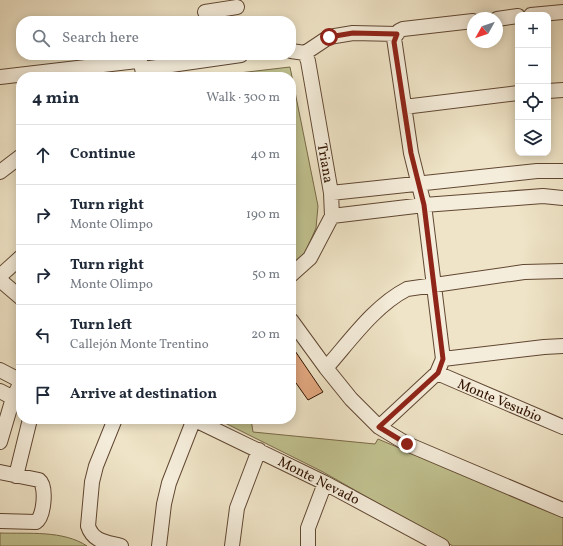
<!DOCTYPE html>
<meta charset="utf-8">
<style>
body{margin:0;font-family:Vollkorn,serif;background:#f2f2f3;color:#1f2937}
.controls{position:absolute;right:12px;top:12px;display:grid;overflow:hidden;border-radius:8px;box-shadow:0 2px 10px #0003}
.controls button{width:36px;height:36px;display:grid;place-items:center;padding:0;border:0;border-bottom:1px solid #e0e1e3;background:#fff;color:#1f2937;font:20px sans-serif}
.compass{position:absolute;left:467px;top:12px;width:36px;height:36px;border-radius:50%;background:#fff;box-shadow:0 2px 10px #0003;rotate:230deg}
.stop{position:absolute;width:12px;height:12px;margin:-9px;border:3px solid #8f2418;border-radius:50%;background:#fff}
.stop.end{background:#8f2418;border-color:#fff;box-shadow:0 1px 4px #0008}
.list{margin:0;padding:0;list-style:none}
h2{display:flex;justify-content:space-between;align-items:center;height:52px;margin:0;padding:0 16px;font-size:17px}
h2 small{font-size:13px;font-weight:400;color:#747a83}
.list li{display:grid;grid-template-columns:26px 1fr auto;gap:12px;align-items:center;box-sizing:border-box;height:60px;padding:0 16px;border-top:1px solid #e0e1e3}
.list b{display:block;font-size:15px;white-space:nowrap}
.list p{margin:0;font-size:13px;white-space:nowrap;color:#747a83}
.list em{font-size:13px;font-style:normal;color:#747a83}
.icon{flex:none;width:22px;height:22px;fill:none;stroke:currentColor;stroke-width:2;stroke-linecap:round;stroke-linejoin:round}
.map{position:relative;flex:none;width:563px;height:546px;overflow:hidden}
.search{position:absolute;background:#fff;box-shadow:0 2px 10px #0003;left:16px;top:16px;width:280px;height:44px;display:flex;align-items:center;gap:10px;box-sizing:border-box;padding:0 14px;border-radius:16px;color:#747a83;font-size:15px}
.panel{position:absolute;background:#fff;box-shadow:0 2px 10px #0003;left:16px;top:72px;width:280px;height:352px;border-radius:16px}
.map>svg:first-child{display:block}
</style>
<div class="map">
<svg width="563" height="546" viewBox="0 0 563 546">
<rect width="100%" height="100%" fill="#efe4c7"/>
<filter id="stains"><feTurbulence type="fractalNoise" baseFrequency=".005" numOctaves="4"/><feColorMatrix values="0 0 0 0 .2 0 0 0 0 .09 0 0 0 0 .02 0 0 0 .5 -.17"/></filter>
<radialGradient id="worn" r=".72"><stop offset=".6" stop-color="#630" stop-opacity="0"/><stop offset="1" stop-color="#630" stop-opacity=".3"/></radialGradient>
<!-- green -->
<path fill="#c1c290" stroke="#796a48" d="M 290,67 L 318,206 L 316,228 L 305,253 L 291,268 L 291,77 L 205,77 Z
M 217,419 L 251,419 L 253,432 L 375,444 L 378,439 L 563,517 L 563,546 L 453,546 L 323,472 Z
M 0,533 C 28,534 63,530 87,546 L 0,546 Z"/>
<!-- building -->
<path fill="#e3a880" stroke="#311300" d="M 291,345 L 323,392 L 308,400 L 296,383 L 291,387 Z"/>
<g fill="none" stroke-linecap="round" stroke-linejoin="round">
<!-- minor casing -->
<g stroke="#604732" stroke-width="16">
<path id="minor" d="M 205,12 L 237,7
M 531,15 L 563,12
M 497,19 L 518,16
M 291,51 L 305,53 L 308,61 L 331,193 L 332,216 L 310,258 L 291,275
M 305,53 L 329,37 L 353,33 L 397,34
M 143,69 L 241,55
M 0,77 L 137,61 L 141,64 L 144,77
M 548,91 L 563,90
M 404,107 L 518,93
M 0,172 L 21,156
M 331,193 L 537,171 L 563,171
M 332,216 L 424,205 L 543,196 L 563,198
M 0,276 L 21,257
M 0,280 L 21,298
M 291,320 L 326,368 L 351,399 L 379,427 L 407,444 L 563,510
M 443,359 L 544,347 L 563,346
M 326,368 C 350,341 374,306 407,289 L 524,272 L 563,271
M 0,370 L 21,381
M 437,373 L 563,427
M 0,391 L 21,402
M 115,419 L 96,466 L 92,482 L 88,526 C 93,542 107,542 121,546
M 193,419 L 325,483 L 442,546
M 379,427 L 437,373 L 443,359 L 424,205 L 411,153 L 394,38 L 399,31 L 403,29 L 473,21
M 0,442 L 13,398 L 21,382
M 0,472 L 39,480 C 47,486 44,517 36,522 L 0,521
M 16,476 L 30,419
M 159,546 L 164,504 L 169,483 L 194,419
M 232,546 L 237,508 L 259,450
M 308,546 L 308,528 L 325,483"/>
</g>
<!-- minor -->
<use href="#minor" stroke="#f5eddb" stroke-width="14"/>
</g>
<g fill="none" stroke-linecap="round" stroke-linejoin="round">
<!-- route -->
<path stroke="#8f2418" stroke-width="5" d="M 329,37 L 353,33 L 397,34 L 394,42 L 411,153 L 424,205 L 443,359 L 438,373 L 379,427 L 407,444"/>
</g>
<g text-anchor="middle" stroke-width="3" stroke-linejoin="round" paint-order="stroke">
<!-- street labels -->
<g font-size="14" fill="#311300" stroke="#f5eddb">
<text transform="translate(326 163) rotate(80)" y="5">Triana</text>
<text transform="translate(500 400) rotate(23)" y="5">Monte Vesubio</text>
<text transform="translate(319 480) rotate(27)" y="5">Monte Nevado</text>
</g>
</g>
<rect width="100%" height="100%" filter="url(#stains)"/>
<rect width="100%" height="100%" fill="url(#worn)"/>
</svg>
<div class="controls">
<button>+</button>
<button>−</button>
<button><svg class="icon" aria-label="locate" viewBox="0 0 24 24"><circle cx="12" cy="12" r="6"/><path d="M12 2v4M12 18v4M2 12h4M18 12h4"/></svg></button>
<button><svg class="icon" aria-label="layers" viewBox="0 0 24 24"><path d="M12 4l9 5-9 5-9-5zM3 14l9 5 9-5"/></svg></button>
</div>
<svg class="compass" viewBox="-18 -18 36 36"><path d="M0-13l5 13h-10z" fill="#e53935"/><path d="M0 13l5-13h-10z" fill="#747a83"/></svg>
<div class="stop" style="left:329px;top:37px"></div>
<div class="stop end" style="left:407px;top:444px"></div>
<div class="search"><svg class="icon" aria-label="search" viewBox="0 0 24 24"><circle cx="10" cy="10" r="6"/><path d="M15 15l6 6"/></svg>Search here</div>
<section class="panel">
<h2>4 min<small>Walk · 300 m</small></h2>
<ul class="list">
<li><svg class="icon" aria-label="ahead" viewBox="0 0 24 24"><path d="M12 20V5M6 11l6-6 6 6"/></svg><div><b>Continue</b></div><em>40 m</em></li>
<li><svg class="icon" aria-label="right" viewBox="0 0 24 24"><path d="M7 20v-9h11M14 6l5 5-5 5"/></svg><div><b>Turn right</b><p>Monte Olimpo</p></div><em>190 m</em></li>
<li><svg class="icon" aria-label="right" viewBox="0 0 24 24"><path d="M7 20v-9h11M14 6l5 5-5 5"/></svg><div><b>Turn right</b><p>Monte Olimpo</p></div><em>50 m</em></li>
<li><svg class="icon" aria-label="left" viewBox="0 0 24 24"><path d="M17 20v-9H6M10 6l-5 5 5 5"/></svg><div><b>Turn left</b><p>Callejón Monte Trentino</p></div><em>20 m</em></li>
<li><svg class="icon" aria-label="arrive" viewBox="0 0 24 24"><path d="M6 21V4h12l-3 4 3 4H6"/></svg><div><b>Arrive at destination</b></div></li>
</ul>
</section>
</div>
